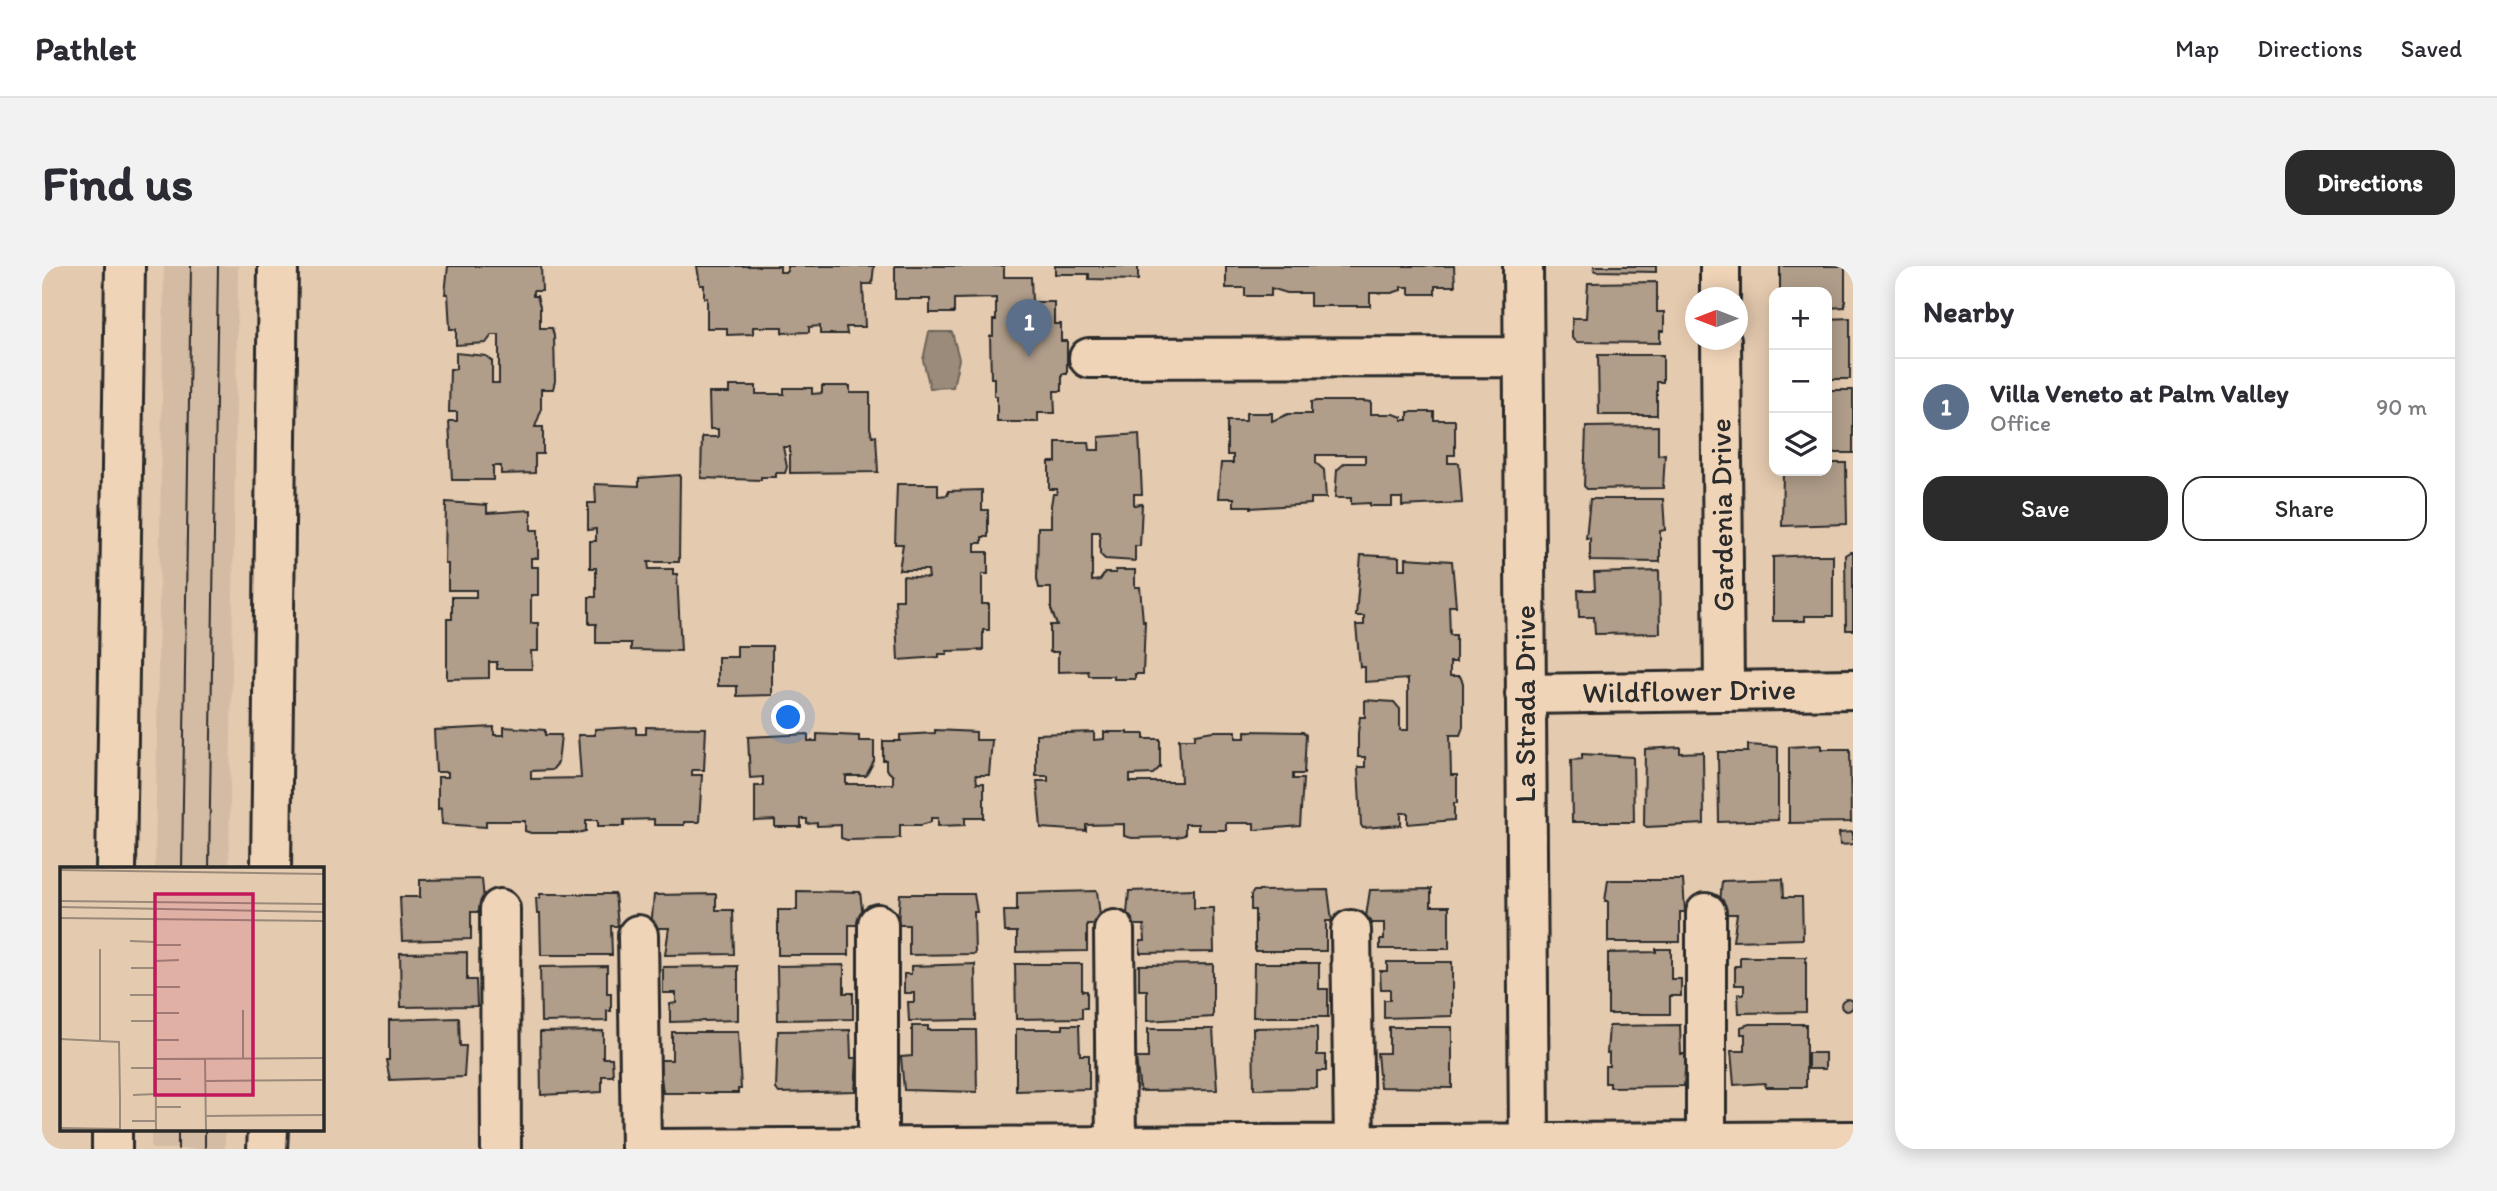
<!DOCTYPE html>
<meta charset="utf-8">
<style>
body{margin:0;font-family:Itim,sans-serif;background:#f2f2f3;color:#2b2b33}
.controls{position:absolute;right:21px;top:21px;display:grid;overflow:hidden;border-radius:14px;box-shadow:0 4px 18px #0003}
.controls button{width:63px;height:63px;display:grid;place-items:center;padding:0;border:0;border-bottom:2px solid #e1e1e2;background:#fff;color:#2b2b33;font:35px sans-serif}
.compass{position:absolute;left:1643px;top:21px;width:63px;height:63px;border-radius:50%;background:#fff;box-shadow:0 4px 18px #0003;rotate:270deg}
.you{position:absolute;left:747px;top:452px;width:24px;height:24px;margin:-18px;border:5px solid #fff;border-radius:50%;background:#1a73e8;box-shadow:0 0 0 10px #1a73e833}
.badge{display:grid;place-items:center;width:46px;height:46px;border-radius:50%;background:#2b2b2b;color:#fff;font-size:23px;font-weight:700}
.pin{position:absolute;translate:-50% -58px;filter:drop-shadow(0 2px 4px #0008)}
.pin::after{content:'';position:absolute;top:37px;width:24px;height:21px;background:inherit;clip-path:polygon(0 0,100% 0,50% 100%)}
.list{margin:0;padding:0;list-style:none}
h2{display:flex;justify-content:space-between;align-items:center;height:91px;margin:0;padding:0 28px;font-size:30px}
h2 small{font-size:23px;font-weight:400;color:#7c7c81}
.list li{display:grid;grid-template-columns:46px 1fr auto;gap:21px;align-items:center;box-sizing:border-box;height:98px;padding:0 28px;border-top:2px solid #e1e1e2}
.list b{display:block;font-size:26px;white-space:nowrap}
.list p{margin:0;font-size:23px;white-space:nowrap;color:#7c7c81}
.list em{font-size:23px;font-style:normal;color:#7c7c81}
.actions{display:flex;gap:14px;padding:21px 28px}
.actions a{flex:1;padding:16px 0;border:2px solid #2b2b2b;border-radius:21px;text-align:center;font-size:24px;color:#2b2b2b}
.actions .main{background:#2b2b2b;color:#fff}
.icon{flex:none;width:38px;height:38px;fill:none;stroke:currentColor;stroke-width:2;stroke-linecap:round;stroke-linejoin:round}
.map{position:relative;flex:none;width:1811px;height:883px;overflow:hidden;border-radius:21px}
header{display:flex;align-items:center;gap:42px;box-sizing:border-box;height:98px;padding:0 35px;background:#fff;border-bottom:2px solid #e1e1e2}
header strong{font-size:33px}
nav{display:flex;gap:38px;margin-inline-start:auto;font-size:24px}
.intro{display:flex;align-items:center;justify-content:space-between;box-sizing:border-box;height:168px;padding:0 42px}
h1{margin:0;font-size:49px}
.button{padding:18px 32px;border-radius:21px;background:#2b2b2b;color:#fff;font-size:24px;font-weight:700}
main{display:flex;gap:42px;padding:0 42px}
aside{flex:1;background:#fff;border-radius:21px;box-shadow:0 4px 18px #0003}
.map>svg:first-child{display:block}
</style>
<header>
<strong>Pathlet</strong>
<nav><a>Map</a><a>Directions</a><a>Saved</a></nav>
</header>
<div class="intro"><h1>Find us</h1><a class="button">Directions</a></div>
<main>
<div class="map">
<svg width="1811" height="883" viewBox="0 0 1811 883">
<rect width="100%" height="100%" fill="#e4caaf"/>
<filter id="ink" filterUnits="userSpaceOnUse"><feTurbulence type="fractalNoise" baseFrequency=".0143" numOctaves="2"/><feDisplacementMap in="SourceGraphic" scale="14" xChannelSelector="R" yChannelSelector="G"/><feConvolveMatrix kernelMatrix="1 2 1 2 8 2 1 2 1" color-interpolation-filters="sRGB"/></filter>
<g filter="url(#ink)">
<!-- built -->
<path fill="#d4bca4" d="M 122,0 L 196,0 L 187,603 L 113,603 Z
M 109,864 L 183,864 L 183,883 L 109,883 Z"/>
<!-- water -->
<path fill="#9a8b7a" stroke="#6e655a" stroke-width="2" d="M 887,66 L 910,66 L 917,93 L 911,121 L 888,122 L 881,94 Z"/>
<!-- building -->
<path fill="#b09d8a" stroke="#2b2b2b" stroke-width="2" d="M 406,0 L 499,0 L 500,25 L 491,25 L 491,30 L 495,30 L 498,41 L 498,62 L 510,62 L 512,70 L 513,115 L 511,123 L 499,123 L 499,145 L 493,161 L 501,161 L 501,188 L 493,188 L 493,207 L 459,208 L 459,200 L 451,200 L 451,214 L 410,214 L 407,155 L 415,155 L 415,146 L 407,146 L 408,103 L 414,103 L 414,87 L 444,90 L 450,95 L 450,117 L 457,117 L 457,69 L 450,69 L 444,77 L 414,79 L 414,63 L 408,63 L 406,28 L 403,28 Z
M 655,0 L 738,0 L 738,6 L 745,6 L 745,0 L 832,0 L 830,18 L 821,18 L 823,61 L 804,61 L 805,68 L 778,68 L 778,60 L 767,61 L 767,66 L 740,67 L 740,61 L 711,61 L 711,68 L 685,69 L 685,62 L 665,62 L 665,32 L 662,32 L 662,19 L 658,19 Z
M 853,0 L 962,0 L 962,11 L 989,11 L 990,36 L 1012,36 L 1012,58 L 1019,58 L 1019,75 L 1025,75 L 1025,108 L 1020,108 L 1020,125 L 1012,125 L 1013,147 L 996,147 L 996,156 L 955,156 L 955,130 L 952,130 L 952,112 L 949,112 L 948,70 L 951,70 L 951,54 L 954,54 L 954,32 L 912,33 L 912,47 L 888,47 L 888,33 L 853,33 Z
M 1013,0 L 1096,0 L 1096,14 L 1047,13 L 1047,8 L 1013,8 Z
M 1184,0 L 1412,0 L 1413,20 L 1393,20 L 1393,28 L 1367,28 L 1367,21 L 1359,21 L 1359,24 L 1350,27 L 1328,27 L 1328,40 L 1268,40 L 1268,27 L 1245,27 L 1229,22 L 1229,30 L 1203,30 L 1203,22 L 1184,22 Z
M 1552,0 L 1614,0 L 1614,6 L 1553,5 Z
M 1738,0 L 1803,0 L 1803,41 L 1785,42 L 1785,26 L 1738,26 Z
M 1615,16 L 1615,46 L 1622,46 L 1622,65 L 1618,65 L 1618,77 L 1535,76 L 1530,72 L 1530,52 L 1544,52 L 1546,17 Z
M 1808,52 L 1808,113 L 1785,113 L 1785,53 Z
M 1556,89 L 1621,89 L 1621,116 L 1615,116 L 1615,149 L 1557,149 Z
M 687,120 L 714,120 L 714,128 L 742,128 L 742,122 L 770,122 L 770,128 L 780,127 L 780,120 L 808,120 L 808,127 L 828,127 L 828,162 L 830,170 L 834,170 L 836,206 L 748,207 L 748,181 L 741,181 L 745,201 L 743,207 L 734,207 L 734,211 L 719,211 L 719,214 L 659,212 L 660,171 L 676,171 L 676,163 L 668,163 L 667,127 L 687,127 Z
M 1785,124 L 1811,124 L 1811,187 L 1785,187 Z
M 1275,135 L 1321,135 L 1329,136 L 1329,148 L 1352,148 L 1360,151 L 1360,154 L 1366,154 L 1366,146 L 1392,146 L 1392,154 L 1413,154 L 1413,189 L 1406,189 L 1406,197 L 1417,197 L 1420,237 L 1360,240 L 1360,232 L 1350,232 L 1350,240 L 1328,240 L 1328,237 L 1309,238 L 1309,232 L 1293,232 L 1295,204 L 1303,197 L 1323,197 L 1323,189 L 1274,189 L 1274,197 L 1282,204 L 1284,232 L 1269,232 L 1269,238 L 1209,242 L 1209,240 L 1192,240 L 1192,232 L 1176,232 L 1179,197 L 1191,197 L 1191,189 L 1185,189 L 1185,155 L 1204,155 L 1204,147 L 1230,147 L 1230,155 L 1246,148 L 1269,148 L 1269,136 Z
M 1616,160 L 1616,189 L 1623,188 L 1621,222 L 1545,223 L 1542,220 L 1544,161 Z
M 1097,168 L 1100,228 L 1092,228 L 1092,239 L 1100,238 L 1098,280 L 1093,280 L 1093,295 L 1063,293 L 1058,288 L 1058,266 L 1050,266 L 1050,315 L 1058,314 L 1063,307 L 1074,307 L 1074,304 L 1093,304 L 1093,321 L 1098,321 L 1101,355 L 1103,355 L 1101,408 L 1093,408 L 1093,413 L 1072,413 L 1072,410 L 1047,410 L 1046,405 L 1016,406 L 1016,386 L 1008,386 L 1008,359 L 1015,359 L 1009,343 L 1009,322 L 997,322 L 995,313 L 996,261 L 1009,261 L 1009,239 L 1011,228 L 1015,228 L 1015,223 L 1007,223 L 1007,196 L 1014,196 L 1014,176 L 1047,176 L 1048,184 L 1057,184 L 1057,171 Z
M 1785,197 L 1804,197 L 1805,258 L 1740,260 L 1741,205 L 1785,205 Z
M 638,209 L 637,296 L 606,296 L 607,303 L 631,303 L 631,308 L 635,308 L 639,385 L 589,384 L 589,377 L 554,377 L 554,358 L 547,358 L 547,331 L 554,331 L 554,302 L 548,302 L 548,275 L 554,275 L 554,263 L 546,264 L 546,237 L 554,237 L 553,218 L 597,220 L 597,212 Z
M 855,218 L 896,218 L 896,230 L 906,229 L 906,225 L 940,224 L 940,244 L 946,244 L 946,271 L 940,271 L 940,277 L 933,277 L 933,286 L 946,286 L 946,308 L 940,308 L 940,338 L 947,338 L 947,364 L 941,364 L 941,384 L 905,385 L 905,388 L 897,388 L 897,391 L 856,394 L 853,334 L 861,334 L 861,310 L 887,312 L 886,304 L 857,304 L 861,278 L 853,278 Z
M 1548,233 L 1621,233 L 1623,264 L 1618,265 L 1618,296 L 1548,295 L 1548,272 L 1544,272 Z
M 404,236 L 445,239 L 445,247 L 489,244 L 489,264 L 496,264 L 496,292 L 489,292 L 489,301 L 496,301 L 496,329 L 489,329 L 489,357 L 496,357 L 496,385 L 489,385 L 490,403 L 455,403 L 455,396 L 447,396 L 447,412 L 405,413 L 405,353 L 410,353 L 410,331 L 434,331 L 434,324 L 406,324 L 406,298 L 403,298 Z
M 1808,286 L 1811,286 L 1811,364 L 1804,364 L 1803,289 Z
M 1319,289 L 1357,291 L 1357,303 L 1364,303 L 1364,292 L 1410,295 L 1414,340 L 1407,340 L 1408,369 L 1414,369 L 1414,396 L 1408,396 L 1408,410 L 1418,410 L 1421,417 L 1421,461 L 1418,469 L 1408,469 L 1409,509 L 1415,509 L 1415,537 L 1412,537 L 1412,554 L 1366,558 L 1366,547 L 1359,547 L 1359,559 L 1321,562 L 1319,559 L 1316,501 L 1323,501 L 1323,491 L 1316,491 L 1316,467 L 1318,451 L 1323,451 L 1323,434 L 1352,436 L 1358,443 L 1358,464 L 1366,464 L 1366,413 L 1323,416 L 1323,401 L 1318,401 L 1314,359 L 1322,359 L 1322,350 L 1314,350 Z
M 1769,289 L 1791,289 L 1791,350 L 1763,350 L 1763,355 L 1731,355 L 1731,291 Z
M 1617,305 L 1618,367 L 1553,368 L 1552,351 L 1537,351 L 1536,324 L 1553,324 L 1552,307 Z
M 695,380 L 730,380 L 730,429 L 695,430 L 695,420 L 676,420 L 676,391 L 695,391 Z
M 452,461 L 452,469 L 462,469 L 462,461 L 503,464 L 503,469 L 519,469 L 516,497 L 510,504 L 489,505 L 489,513 L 539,512 L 536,469 L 553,469 L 553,463 L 594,461 L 594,468 L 604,468 L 604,461 L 664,462 L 662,504 L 650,504 L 650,509 L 660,509 L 657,556 L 642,556 L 642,559 L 612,559 L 612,553 L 582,554 L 582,560 L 556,560 L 556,554 L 544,554 L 544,565 L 536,567 L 489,567 L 483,565 L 483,555 L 444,555 L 444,561 L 400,558 L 399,542 L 396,543 L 396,511 L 406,511 L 406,506 L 394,506 L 392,464 Z
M 893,464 L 934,466 L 934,474 L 950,474 L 947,509 L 934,509 L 935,517 L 942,517 L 942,552 L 923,552 L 923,559 L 896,560 L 896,552 L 889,552 L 889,556 L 879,559 L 858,559 L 858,571 L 851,573 L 805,574 L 799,572 L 799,559 L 775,560 L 775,557 L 765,558 L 765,553 L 759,553 L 759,561 L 733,561 L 733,554 L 713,555 L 713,520 L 721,520 L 721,511 L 708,512 L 706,471 L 766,468 L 766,475 L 775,475 L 775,468 L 817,470 L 817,475 L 832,475 L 832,495 L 824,510 L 804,510 L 804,518 L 851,518 L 851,510 L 844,503 L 844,494 L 841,494 L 841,475 L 858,475 L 858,469 L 893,467 Z
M 1171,465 L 1194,465 L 1194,472 L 1203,472 L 1203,465 L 1261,466 L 1264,469 L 1262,508 L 1251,508 L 1251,513 L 1261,513 L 1258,560 L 1212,564 L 1212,557 L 1184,557 L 1184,564 L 1156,564 L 1156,558 L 1143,558 L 1143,569 L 1135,571 L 1090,572 L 1082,570 L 1082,558 L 1044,559 L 1044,565 L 999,562 L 995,515 L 1006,515 L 1006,510 L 994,510 L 994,468 L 1052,466 L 1052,474 L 1062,473 L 1062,466 L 1086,466 L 1086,468 L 1102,468 L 1102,473 L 1118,473 L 1118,501 L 1111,508 L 1088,509 L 1088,516 L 1139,516 L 1137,473 L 1153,473 L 1153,468 Z
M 1706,479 L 1736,481 L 1736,554 L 1677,556 L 1676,486 L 1706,486 Z
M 1779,479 L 1779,483 L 1808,483 L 1809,556 L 1747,557 L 1747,481 Z
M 1638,481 L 1638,487 L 1661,486 L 1662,558 L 1605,561 L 1602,559 L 1603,483 Z
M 1540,488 L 1591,491 L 1592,556 L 1530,556 L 1529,494 L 1540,493 Z
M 1811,566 L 1811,578 L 1798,579 L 1797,567 Z
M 440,613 L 443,646 L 429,646 L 429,673 L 360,675 L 358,631 L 378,631 L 378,614 Z
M 1741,613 L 1742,631 L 1760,631 L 1761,673 L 1691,675 L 1695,648 L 1677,648 L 1680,615 Z
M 1566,614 L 1641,614 L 1643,646 L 1638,646 L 1638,676 L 1566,676 L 1566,635 L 1563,635 Z
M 1152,623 L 1152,642 L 1171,642 L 1172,686 L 1098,687 L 1098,675 L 1103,675 L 1102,659 L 1084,659 L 1087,625 Z
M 1389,623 L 1389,640 L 1407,640 L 1407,683 L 1338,683 L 1338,674 L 1342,674 L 1342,657 L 1323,657 L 1328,624 Z
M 1286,624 L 1290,655 L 1284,655 L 1284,685 L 1213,685 L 1213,644 L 1209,644 L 1209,629 L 1212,625 Z
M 755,625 L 818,626 L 822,659 L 807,659 L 807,689 L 736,689 L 736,644 L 755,644 Z
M 1055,625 L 1059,658 L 1045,658 L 1045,685 L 975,686 L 975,666 L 963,666 L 962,645 L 975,645 L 975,627 Z
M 498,628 L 573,628 L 576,660 L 569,660 L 570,689 L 499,689 L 498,648 L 495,648 L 494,632 L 498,632 Z
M 674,628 L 674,644 L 691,644 L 692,688 L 623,689 L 627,662 L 609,662 L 612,629 Z
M 858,628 L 932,628 L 935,646 L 932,646 L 933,688 L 867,689 L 867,659 L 856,659 Z
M 1614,683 L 1629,683 L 1629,713 L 1639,713 L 1639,730 L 1628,730 L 1628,748 L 1566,748 L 1566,687 L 1614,686 Z
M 425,686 L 425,714 L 434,714 L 435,740 L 359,741 L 358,687 Z
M 1698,691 L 1764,691 L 1764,746 L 1697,747 L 1696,728 L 1702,728 L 1702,719 L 1693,719 L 1693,700 L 1698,700 Z
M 1345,696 L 1410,696 L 1410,750 L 1342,752 L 1342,734 L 1348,734 L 1348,723 L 1339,723 L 1338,705 L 1345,705 Z
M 1212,697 L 1277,697 L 1277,723 L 1286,723 L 1286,751 L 1211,751 Z
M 933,698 L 934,754 L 867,755 L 866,736 L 872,736 L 872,727 L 862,727 L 862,708 L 869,708 L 869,700 Z
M 973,698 L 1040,698 L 1040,725 L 1045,725 L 1045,742 L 1040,742 L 1040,752 L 974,753 Z
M 1171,698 L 1171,751 L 1105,755 L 1105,724 L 1097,724 L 1097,699 Z
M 802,699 L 802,727 L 811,727 L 811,753 L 736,754 L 735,700 Z
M 565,700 L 565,727 L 569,727 L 569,745 L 565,745 L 565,755 L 499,756 L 498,701 Z
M 696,700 L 696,754 L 628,756 L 628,738 L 634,737 L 634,727 L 621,727 L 621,701 Z
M1799 739a6 6 0 1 1 12 0a6 6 0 1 1-12 0Z
M 417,752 L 418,780 L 424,780 L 422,811 L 348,814 L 344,794 L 347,794 L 347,754 Z
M 1707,758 L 1764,758 L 1764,821 L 1723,821 L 1723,817 L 1692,819 L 1689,785 L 1703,785 L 1703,768 L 1699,768 L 1699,761 Z
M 1021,759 L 1037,759 L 1038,789 L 1047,789 L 1047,823 L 974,825 L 974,763 L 1021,763 Z
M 1638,759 L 1639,788 L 1644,788 L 1642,820 L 1568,821 L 1568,817 L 1563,817 L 1563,800 L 1567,800 L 1567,787 L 1565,787 L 1567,760 Z
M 870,760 L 886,760 L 886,764 L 934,764 L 935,826 L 862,824 L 859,791 L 870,790 Z
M 1275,761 L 1275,789 L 1284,789 L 1284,805 L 1275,805 L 1275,822 L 1212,823 L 1211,762 Z
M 1347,761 L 1410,761 L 1410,822 L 1338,821 L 1335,787 L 1347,787 Z
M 1106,763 L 1171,763 L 1175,824 L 1098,825 L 1094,792 L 1106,792 Z
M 808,764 L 809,792 L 815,792 L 813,825 L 737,827 L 734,823 L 736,765 Z
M 561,765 L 561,792 L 570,792 L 571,810 L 560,810 L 560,826 L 499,829 L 498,766 Z
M 630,766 L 696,766 L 699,823 L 696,823 L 696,827 L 621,827 L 617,794 L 630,794 Z
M 1766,787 L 1783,787 L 1783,803 L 1766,803 Z"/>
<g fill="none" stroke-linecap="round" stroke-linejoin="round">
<!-- minor casing -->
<g stroke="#2b2b2b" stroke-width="44">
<path id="minor" d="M 1481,0 L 1487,877
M 1678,0 L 1678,32
M 1679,74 L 1682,424
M 1047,92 L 1481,91
M 1483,428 L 1811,423
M 458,643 L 459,883
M 1664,647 L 1664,876
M 836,658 L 836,881
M 1072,664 L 1074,880
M 1309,664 L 1312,878
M 596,669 L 599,883
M 613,883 L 1811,875"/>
</g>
<!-- highway casing -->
<g stroke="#2b2b2b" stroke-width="44">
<path id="highway" d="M 74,603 L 83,0
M 229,603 L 236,0
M 70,883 L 70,864
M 225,883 L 226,864"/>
</g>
<!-- minor -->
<use href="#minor" stroke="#f0d4b7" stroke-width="38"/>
<!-- highway -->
<use href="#highway" stroke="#f0d4b7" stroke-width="38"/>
<!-- tram -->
<path stroke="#2b2b2b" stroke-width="2" d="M 140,603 L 149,0
M 167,603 L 176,0
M 136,883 L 136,864
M 163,883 L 163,864"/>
</g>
</g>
<g text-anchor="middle" stroke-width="7" stroke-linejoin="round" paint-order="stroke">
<!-- street labels -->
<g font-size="30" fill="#2b2b2b" stroke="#f0d4b7">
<text transform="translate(1680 249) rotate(-91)" y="10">Gardenia Drive</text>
<text transform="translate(1647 425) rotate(-1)" y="10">Wildflower Drive</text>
<text transform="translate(1483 438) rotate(-90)" y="10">La Strada Drive</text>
</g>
</g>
<!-- overview -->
<g transform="translate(18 601)">
<rect width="264" height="264" fill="#e4caaf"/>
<path fill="none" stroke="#9a8a7a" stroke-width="2" d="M 0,3 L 265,7M 0,34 L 265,37M 0,40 L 265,45M 0,51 L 265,54M 70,74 L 95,75 L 96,264M 95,78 L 121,78M 95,94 L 119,93M 71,101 L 95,101M 95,120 L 120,120M 70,128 L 95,128M 183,143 L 183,192M 95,146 L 119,146M 71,154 L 95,154M 0,172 L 59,175 L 60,231 L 60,262 L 0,261M 40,173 L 40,82M 95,173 L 119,173M 95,192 L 265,191M 145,192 L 146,264M 71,201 L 96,201M 96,212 L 121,212M 146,214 L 265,213M 73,228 L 96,227M 96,240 L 121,240M 146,249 L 265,248M 72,254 L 96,254"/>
<path fill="#c2185b" fill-opacity="0.15" stroke="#c2185b" stroke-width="3.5" d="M 95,27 L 193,27 L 193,228 L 95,228 Z"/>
<rect width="264" height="264" fill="none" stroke="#2b2b2b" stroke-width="3.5"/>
</g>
</svg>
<div class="controls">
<button>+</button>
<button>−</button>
<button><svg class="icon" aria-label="layers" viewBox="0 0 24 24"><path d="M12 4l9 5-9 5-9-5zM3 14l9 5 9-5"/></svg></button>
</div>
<svg class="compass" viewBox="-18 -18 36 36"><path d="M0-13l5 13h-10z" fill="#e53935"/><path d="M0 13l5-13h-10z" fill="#7c7c81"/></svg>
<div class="you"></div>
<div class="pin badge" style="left:987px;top:91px;background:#5c6f8a">1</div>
</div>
<aside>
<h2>Nearby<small></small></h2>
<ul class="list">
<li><span class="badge" style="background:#5c6f8a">1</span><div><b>Villa Veneto at Palm Valley</b><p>Office</p></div><em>90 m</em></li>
</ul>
<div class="actions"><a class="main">Save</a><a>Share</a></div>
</aside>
</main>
